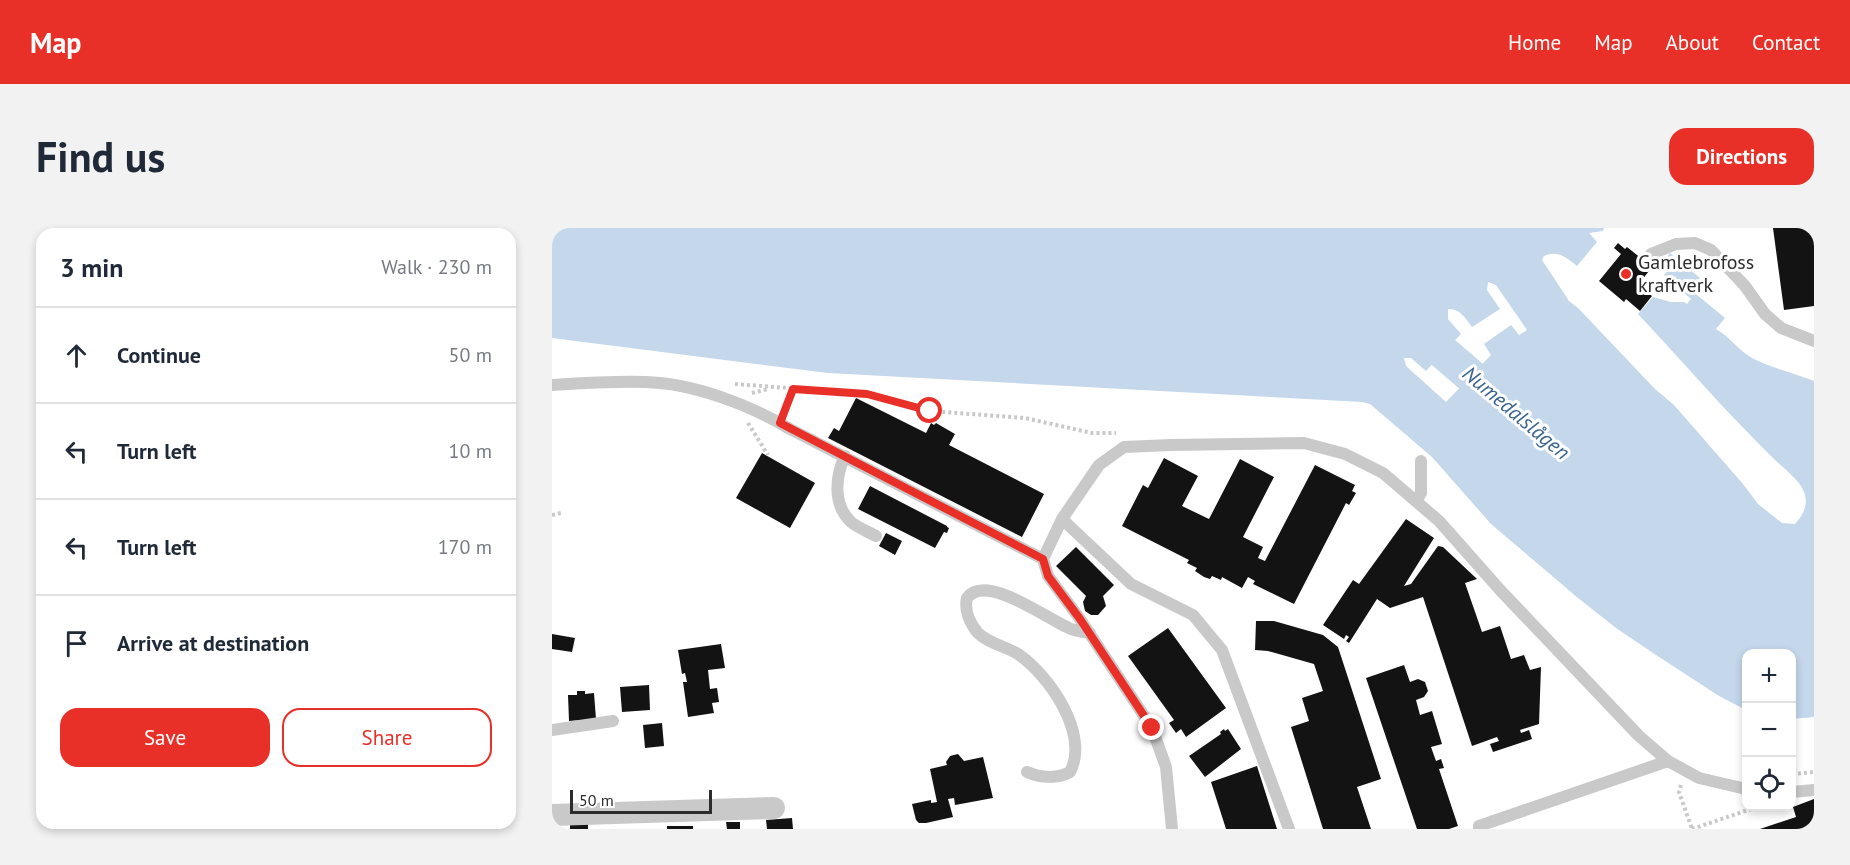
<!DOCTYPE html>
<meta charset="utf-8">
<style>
body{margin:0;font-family:"PT Sans",sans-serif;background:#f2f2f3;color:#1f2937}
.controls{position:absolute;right:18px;bottom:18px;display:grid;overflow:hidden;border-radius:12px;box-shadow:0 3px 9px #0003}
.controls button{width:54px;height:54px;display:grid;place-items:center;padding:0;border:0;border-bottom:2px solid #e0e1e3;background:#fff;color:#1f2937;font:30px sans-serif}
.scale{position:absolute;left:18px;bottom:15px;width:142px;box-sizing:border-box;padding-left:6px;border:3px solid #2c2c2c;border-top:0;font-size:16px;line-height:21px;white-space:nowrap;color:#2c2c2c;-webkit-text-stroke:4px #fff;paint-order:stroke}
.stop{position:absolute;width:18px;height:18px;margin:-14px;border:4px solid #e93028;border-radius:50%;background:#fff}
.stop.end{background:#e93028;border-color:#fff;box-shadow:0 2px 6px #0008}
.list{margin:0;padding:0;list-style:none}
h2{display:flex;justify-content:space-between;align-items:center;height:78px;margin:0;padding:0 24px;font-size:26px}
h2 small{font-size:20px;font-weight:400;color:#747a83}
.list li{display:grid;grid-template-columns:39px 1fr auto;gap:18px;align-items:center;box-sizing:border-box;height:96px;padding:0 24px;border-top:2px solid #e0e1e3}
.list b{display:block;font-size:22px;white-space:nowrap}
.list em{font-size:20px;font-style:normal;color:#747a83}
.actions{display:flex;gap:12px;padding:18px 24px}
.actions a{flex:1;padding:14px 0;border:2px solid #e93028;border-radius:18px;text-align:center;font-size:21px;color:#e93028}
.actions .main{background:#e93028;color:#fff}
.icon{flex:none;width:33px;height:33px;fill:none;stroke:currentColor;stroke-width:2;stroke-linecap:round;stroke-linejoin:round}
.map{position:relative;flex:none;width:1262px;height:601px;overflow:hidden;border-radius:18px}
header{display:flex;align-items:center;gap:36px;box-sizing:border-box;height:84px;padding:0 30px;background:#e93028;color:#fff}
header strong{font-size:28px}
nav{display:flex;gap:33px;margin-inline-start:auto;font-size:21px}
.intro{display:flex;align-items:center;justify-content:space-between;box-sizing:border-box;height:144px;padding:0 36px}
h1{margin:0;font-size:42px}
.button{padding:15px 27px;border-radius:18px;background:#e93028;color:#fff;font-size:21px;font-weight:700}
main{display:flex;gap:36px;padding:0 36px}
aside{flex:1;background:#fff;border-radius:18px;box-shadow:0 3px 9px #0003}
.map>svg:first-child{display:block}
</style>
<header>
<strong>Map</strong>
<nav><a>Home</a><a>Map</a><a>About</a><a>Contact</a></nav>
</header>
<div class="intro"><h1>Find us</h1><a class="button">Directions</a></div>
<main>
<aside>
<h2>3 min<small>Walk · 230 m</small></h2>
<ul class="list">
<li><svg class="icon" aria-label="ahead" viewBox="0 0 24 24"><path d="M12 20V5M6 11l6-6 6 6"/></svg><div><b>Continue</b></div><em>50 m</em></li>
<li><svg class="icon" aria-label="left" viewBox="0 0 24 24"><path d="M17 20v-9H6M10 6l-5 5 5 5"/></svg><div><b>Turn left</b></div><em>10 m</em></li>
<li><svg class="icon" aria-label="left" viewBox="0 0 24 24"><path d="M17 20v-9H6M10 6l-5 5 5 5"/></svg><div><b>Turn left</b></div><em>170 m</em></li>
<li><svg class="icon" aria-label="arrive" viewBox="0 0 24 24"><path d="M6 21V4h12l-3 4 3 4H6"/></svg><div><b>Arrive at destination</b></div></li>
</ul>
<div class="actions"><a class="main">Save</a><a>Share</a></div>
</aside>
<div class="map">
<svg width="1262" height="601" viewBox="0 0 1262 601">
<rect width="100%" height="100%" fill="#fff"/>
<!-- water -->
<path fill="#c4d7eb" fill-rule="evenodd" d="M 0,0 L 1052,0 L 1051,3 L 1037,5 L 1045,14 L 1025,38 C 1014,29 1005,22 992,28 L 990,32 L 1017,73 L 1026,80 L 1103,161 L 1122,177 L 1191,256 L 1206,276 L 1230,295 L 1243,296 C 1250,288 1256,279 1253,267 C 1250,253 1231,240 1221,230 C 1174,184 1131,134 1086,86 L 1101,69 L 1119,74 L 1132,74 L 1135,76 L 1139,71 L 1112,47 L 1118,40 L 1116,27 L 1118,25 L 1148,50 L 1139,62 L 1173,90 L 1164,101 C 1178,109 1186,122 1200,130 C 1219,140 1242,145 1262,153 L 1262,489 L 1240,491 L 1240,425 L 1194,425 L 1194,482 L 1167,468 L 1101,425 L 1064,400 L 1026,370 L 939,296 L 880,229 L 818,176 L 810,174 L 276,145 L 0,110 ZM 936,54 L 944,57 L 975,102 L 967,107 L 959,97 L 932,116 L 939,127 L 894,174 L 854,138 L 852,130 L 859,130 L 874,143 L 909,106 L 896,91 L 896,81 C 908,80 914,91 920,99 L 948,81 L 935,62 Z"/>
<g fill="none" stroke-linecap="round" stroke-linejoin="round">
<!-- river -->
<path stroke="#c4d7eb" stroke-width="34" d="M 854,96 L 892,125 L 954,178"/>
</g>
<!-- building -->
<path fill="#131313" d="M 1221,0 L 1262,0 L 1262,78 L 1232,82 Z
M 1066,15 L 1073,21 L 1075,19 L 1100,39 L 1090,52 L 1092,54 L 1089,59 L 1100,68 L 1088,83 L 1074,71 L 1072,74 L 1047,53 L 1069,26 L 1062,20 Z
M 304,170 L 374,205 L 379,195 L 382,197 L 384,195 L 403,206 L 397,217 L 492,266 L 470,309 L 276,210 L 282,200 L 287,203 Z
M 210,225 L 263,255 L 238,300 L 184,270 Z
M 612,230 L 646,248 L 630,278 L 657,291 L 688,231 L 722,249 L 691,309 L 711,319 L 706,330 L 713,333 L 763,237 L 803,257 L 800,263 L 804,265 L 797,277 L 794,275 L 742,376 L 701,356 L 703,353 L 696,349 L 690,360 L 670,349 L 669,352 L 660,348 L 658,351 L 652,349 L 643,343 L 645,340 L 635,335 L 637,332 L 570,298 L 591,257 L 596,260 Z
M 318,258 L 395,298 L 395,299 L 397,300 L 395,305 L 392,304 L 383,320 L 306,281 Z
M 854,291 L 882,310 L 852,358 L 859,356 L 886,318 L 891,319 L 925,351 L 913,355 L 930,404 L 948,398 L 959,431 L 972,427 L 978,442 L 989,439 L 987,496 L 968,502 L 969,505 L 977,502 L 980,511 L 941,524 L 938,516 L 947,513 L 945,509 L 920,518 L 871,369 L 838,380 L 825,371 L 797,415 L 794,413 L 797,409 L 794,407 L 792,411 L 771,397 L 801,352 L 807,356 Z
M 334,305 L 350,313 L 343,327 L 327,318 Z
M 524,319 L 562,357 L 551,368 L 554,378 L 546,387 L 539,387 L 533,383 L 531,374 L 534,368 L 504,338 Z
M 704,393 L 722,393 L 771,407 L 786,419 L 829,551 L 805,559 L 819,601 L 771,601 L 739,499 L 757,493 L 750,470 L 771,463 L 762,436 L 716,423 L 703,422 Z
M 616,400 L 674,480 L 634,509 L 629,501 L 624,505 L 617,495 L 622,492 L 576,428 Z
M 0,406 L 23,410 L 20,424 L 0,421 Z
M 169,416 L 173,440 L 156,442 L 158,461 L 165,460 L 167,474 L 160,475 L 162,485 L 136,489 L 131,454 L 135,454 L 133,445 L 130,446 L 126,422 Z
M 852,437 L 858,454 L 866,451 L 873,454 L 876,463 L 872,469 L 864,472 L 868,487 L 880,483 L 890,516 L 879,519 L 884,533 L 889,531 L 892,540 L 887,541 L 906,598 L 897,601 L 865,601 L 814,450 Z
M 97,457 L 98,482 L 70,484 L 68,459 Z
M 25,463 L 33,463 L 33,466 L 42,465 L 44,491 L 17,493 L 16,467 L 25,467 Z
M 110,495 L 112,518 L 93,520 L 91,497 Z
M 672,501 L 673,503 L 676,501 L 689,521 L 653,549 L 637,528 L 669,506 L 668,504 Z
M 406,526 L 412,533 L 431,529 L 441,570 L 403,577 L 402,570 L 396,571 L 401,589 L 374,595 L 367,595 L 364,592 L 360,576 L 379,572 L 379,575 L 385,574 L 378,541 L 395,537 L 394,534 L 398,528 Z
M 705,538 L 725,601 L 674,601 L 659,554 Z
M 1262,571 L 1262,601 L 1208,601 L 1244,589 L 1241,579 Z
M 240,590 L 241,601 L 215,601 L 214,592 Z
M 174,594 L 188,594 L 188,601 L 175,601 Z
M 36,595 L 36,601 L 18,601 L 18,596 Z
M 115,598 L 141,598 L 141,601 L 115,601 Z"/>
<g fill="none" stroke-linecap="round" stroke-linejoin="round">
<!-- path -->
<path stroke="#c9c9c9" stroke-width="4" stroke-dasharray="3 3" stroke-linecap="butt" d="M 183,156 L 315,166 L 378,183 L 473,190 L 540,205 L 564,205
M 200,165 L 216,161
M 233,183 L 241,161
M 196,195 L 216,227
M 0,287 L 9,285
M 1240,546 L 1262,544
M 1129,557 L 1127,564 L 1140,601
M 1140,601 L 1208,578"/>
<!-- service -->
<path stroke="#c9c9c9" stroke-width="12" d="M 1099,26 L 1124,16 L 1143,15 L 1159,22 L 1193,58 L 1213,86 L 1229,100 L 1262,113
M 0,157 C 31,155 62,153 93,154 C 141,155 198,177 238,201 L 491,331 L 510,291 L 547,237 L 572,219 L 619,217 L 752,215 L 793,226 L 831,245 L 887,293 L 949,363 L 1087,508 L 1116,533 L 1147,550 L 1194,561
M 293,228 C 283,249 281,277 299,294 C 306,300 317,304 324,308
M 864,273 L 869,265 L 869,233
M 510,291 L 579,356 L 641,387 L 670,422 L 737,601
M 491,331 L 496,348 L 528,391 L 600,500 L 614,539 L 620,601
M 0,502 L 61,493
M 475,544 C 488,550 506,551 518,544 C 538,506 497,447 466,426 C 453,418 435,415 425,404 C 418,395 412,382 415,370 C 434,344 496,392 519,401 C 525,403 532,404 538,405
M 1240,564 L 1262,562
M 927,601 L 927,598 L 1116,533"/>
<!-- minor -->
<path stroke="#c9c9c9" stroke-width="22" d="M 0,587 L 222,580"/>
</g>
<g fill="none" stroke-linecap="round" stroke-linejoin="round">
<!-- route -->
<path stroke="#e93028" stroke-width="8" d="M 378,183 L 315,166 L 241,161 L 228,195 L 491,331 L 496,348 L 528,391 L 600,500"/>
</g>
<!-- markers -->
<circle fill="#e93028" stroke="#fff" stroke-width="2" cx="1074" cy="46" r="6"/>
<g text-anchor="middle" stroke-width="6" stroke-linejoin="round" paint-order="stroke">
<!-- poi labels -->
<g font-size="20" fill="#2c2c2c" stroke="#fff" text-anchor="start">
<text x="1086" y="41">Gamlebrofoss<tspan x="1086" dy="23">kraftverk</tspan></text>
</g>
<!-- water labels -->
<g font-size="21" font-style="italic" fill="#39648f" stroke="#fff">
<text transform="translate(964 185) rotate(40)" y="7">Numedalslågen</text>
</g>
</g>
</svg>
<div class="controls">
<button>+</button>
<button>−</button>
<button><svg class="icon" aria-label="locate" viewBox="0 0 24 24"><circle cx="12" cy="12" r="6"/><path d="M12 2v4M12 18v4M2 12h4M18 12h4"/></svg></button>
</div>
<div class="scale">50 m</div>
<div class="stop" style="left:378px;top:183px"></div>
<div class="stop end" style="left:600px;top:500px"></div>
</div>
</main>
